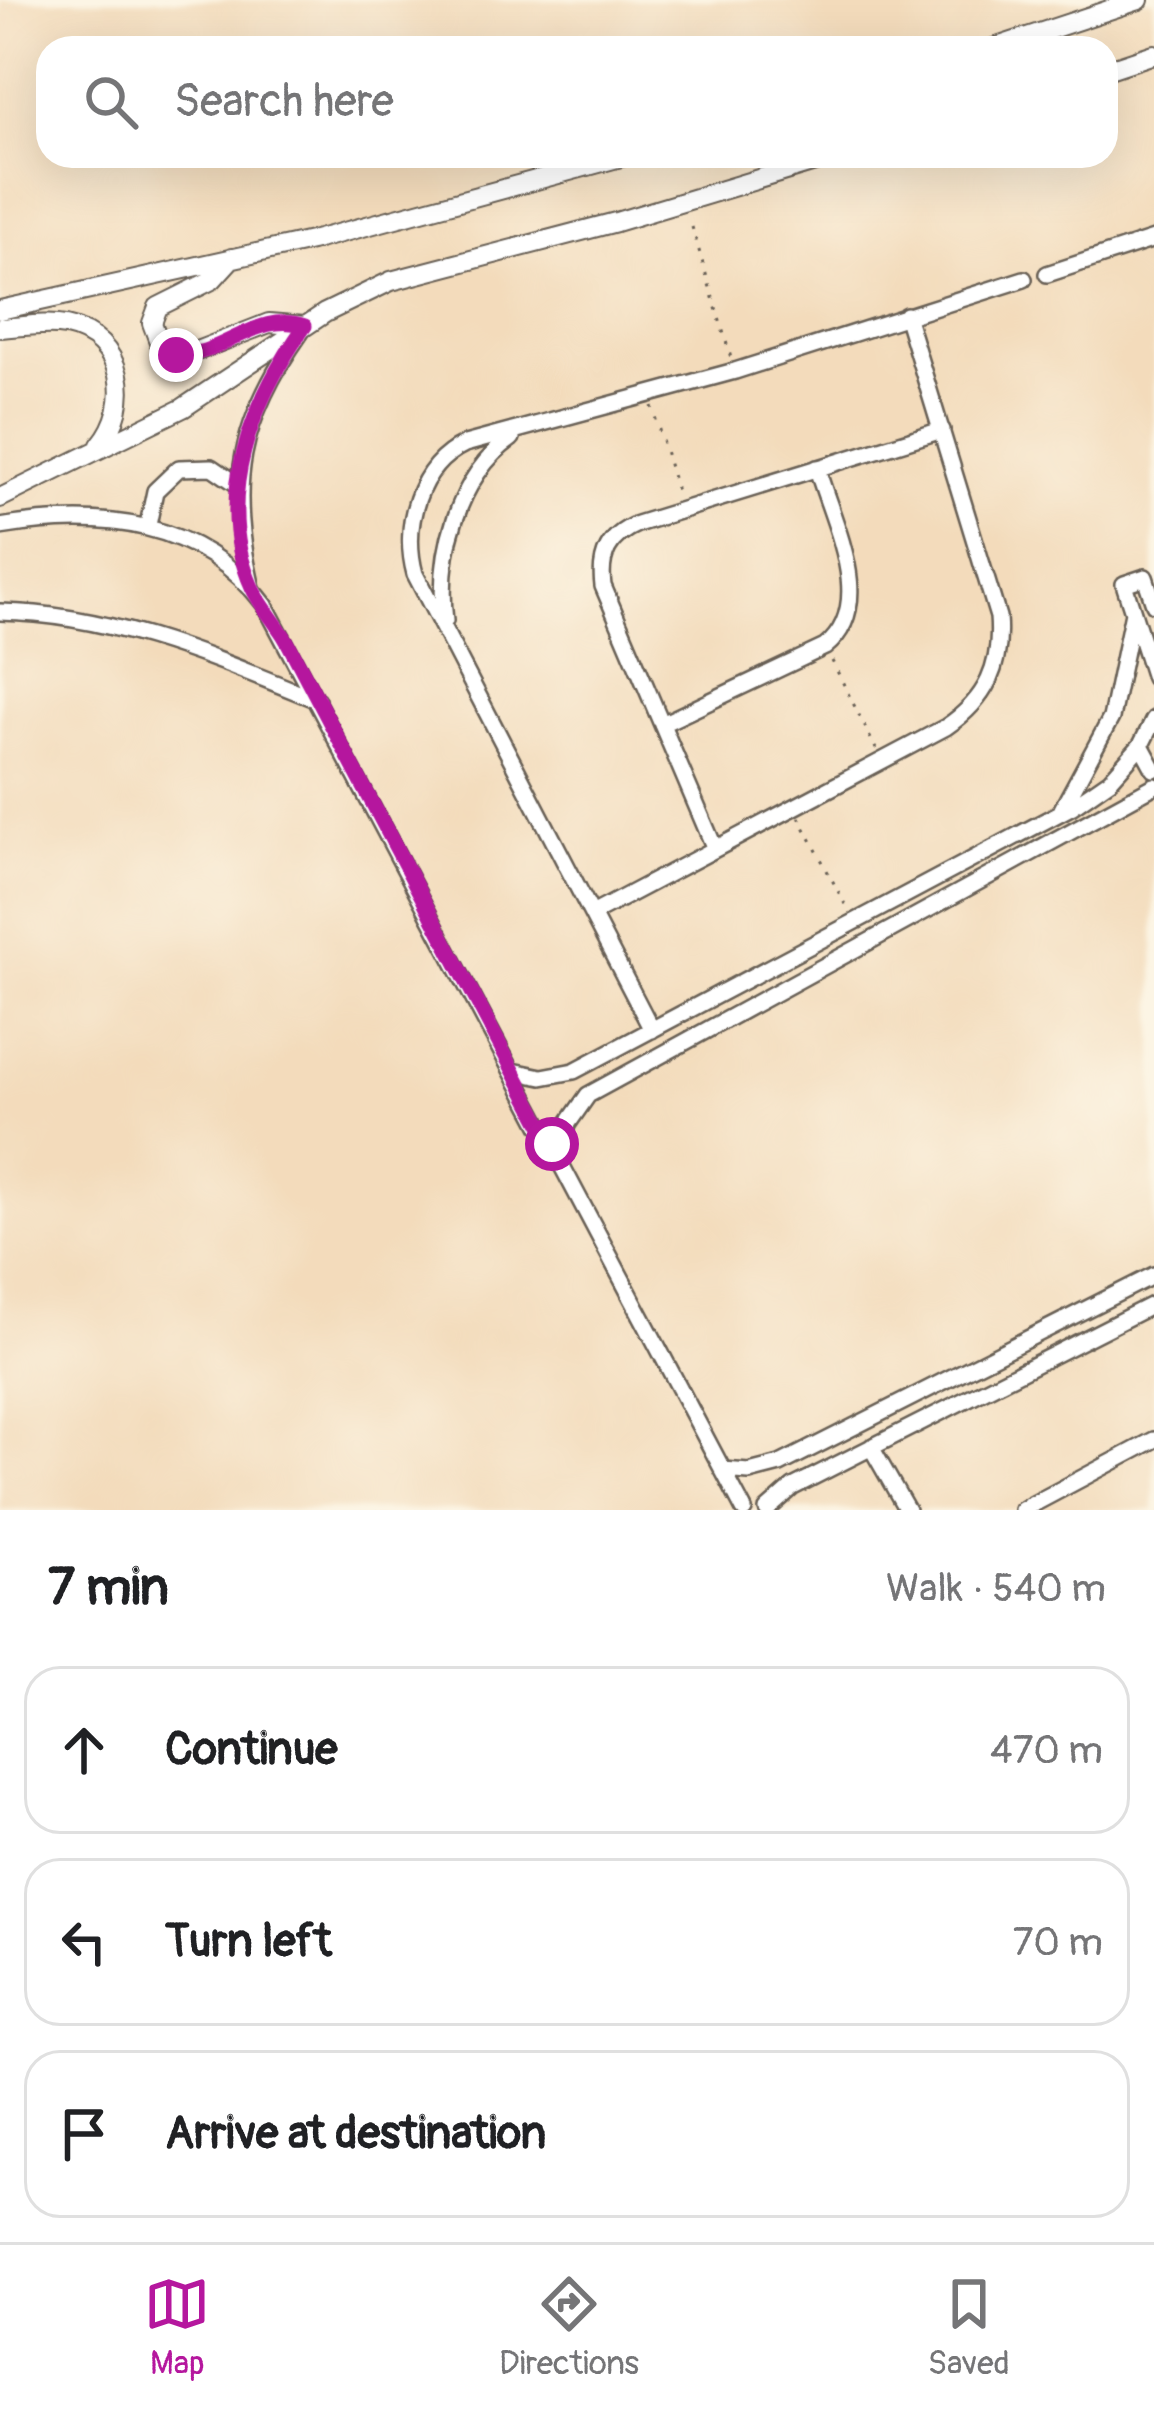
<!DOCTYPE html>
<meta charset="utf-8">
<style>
body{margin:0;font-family:Pangolin,sans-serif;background:#f6f6f6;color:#202124}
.stop{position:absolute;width:36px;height:36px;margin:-27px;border:9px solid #b5179e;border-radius:50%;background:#fff}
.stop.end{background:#b5179e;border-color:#fff;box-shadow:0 3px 12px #0008}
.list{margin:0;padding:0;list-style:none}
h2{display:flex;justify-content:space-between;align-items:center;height:156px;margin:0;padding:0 48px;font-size:51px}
h2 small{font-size:39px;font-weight:400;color:#757577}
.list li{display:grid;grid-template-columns:78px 1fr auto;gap:36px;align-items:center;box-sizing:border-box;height:168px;margin:0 24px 24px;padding:0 24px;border:3px solid #e0e0e0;border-radius:36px}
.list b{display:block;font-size:45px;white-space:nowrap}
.list em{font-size:39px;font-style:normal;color:#757577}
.icon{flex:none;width:66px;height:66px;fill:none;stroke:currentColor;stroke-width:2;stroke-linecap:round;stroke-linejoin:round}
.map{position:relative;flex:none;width:1154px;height:1510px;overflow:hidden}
.search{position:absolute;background:#fff;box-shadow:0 12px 48px #0002;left:36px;right:36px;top:36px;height:132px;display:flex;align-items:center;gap:30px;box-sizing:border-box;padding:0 42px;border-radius:36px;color:#757577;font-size:45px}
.sheet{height:732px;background:#fff}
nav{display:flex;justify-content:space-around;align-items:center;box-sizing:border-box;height:168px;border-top:3px solid #e0e0e0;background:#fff;font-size:33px;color:#757577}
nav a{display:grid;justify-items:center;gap:6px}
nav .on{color:#b5179e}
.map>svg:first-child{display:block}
</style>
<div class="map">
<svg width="1154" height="1510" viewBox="0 0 1154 1510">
<rect width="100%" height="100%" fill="#fcf5e5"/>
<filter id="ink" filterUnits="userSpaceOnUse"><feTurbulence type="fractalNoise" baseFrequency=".00833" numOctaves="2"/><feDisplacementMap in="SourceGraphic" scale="24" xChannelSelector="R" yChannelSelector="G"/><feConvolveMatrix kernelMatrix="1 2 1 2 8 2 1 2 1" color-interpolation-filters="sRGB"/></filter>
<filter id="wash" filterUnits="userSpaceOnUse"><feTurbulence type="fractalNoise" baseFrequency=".004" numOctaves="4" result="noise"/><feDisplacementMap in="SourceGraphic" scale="48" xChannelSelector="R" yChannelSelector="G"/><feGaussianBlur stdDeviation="2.7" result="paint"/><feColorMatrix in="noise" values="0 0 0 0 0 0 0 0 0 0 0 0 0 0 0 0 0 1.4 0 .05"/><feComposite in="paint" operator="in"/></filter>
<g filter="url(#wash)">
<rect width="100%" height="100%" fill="#f3dbbb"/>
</g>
<g filter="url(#ink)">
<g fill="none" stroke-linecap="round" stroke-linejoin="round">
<!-- minor casing -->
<g stroke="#675f54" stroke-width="20">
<path id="minor" d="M 1047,274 L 1154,239
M 148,525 L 155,491 L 179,468 L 212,467 L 237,484
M 0,527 C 100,510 199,519 265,605 L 744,1510
M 252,588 C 227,485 239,420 301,332
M 1154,604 L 1145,577 L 1124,584 L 1154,678
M 0,612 C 114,614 213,658 317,700
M 445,621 C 437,557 457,476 512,438
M 1154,719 L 1141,745 L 1154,769
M 662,724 L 825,647 C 878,605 832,522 817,468
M 1062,809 L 1111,718 L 1133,612
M 715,849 L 603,586 C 599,555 609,536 637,524 L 942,430
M 596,912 L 946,727 C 987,699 1002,666 998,617 L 906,315
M 652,1030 L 415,574 C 402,526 418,466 465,444 L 735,371 L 1024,279
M 513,1071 L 542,1077 L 574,1071 L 1071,807 L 1110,780 L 1141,745
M 560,1158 L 567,1125 L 588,1095 L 1154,786
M 871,1447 L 907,1510
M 723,1470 L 749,1472 L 780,1464 L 1154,1275
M 767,1510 L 793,1487 L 1154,1304
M 1022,1510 L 1154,1440"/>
</g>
<!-- major casing -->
<g stroke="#675f54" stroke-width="22">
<path id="major" d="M 994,48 L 1139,0
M 1106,70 L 1154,54
M 232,258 L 212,280 L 158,307 L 152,323 L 161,347 L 184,356 L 269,323 L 305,326
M 0,310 L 311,241 L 625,156
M 0,328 C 21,327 45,322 66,326 C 125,338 134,404 100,445
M 0,498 L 183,408 L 325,313 L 391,281 L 616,222 L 835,156"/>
</g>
<!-- path -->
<path stroke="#675f54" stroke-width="3" stroke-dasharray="3 9" stroke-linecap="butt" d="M 692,227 L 731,358
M 652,406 L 678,495
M 832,661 L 876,749
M 799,817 L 848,910"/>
<!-- minor -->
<use href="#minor" stroke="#fff" stroke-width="15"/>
<!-- major -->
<use href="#major" stroke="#fff" stroke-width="18"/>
</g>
</g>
<g fill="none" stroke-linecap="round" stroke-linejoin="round" filter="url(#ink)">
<!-- route -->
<path stroke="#b5179e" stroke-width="15" d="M 176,355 C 222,358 258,309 305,326 C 253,399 212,499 252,587 C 260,606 277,623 287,641 L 552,1144"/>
</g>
</svg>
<div class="stop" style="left:552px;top:1144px"></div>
<div class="stop end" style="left:176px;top:355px"></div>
<div class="search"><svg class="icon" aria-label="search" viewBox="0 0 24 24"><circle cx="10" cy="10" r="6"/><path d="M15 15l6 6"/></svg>Search here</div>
</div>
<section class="sheet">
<h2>7 min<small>Walk · 540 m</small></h2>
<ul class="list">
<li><svg class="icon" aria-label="ahead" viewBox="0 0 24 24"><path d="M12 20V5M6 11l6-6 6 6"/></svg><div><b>Continue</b></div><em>470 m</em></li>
<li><svg class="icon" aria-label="left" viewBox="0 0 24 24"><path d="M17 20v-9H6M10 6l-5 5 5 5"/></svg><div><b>Turn left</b></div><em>70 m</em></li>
<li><svg class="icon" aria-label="arrive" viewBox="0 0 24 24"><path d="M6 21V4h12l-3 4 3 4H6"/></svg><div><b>Arrive at destination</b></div></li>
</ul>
</section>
<nav>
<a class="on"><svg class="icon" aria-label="map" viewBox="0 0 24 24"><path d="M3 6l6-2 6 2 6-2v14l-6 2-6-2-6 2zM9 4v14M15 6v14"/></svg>Map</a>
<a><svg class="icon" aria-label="directions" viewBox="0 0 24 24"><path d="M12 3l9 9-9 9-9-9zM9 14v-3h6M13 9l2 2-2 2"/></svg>Directions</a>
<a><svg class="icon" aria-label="saved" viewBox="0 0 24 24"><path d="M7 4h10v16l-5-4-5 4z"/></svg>Saved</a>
</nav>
